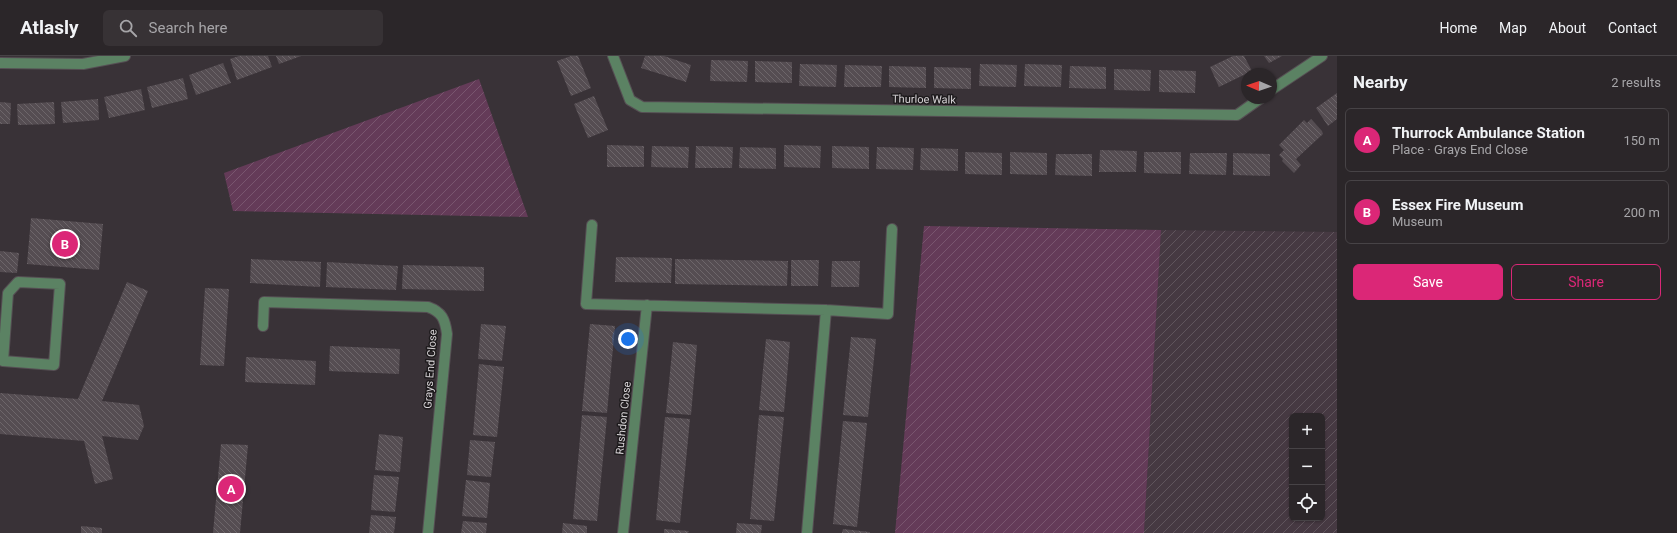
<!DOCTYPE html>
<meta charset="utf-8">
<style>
body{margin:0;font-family:Roboto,sans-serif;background:#373235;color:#f1f3f6}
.controls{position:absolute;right:12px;bottom:12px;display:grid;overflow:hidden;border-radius:6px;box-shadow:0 1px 3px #0004}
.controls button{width:36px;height:36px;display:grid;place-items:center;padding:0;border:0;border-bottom:1px solid #474346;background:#2b2629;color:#f1f3f6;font:20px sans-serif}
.compass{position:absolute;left:1241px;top:12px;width:36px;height:36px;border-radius:50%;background:#2b2629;box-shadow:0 1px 3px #0004;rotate:272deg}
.you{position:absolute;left:628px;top:283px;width:14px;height:14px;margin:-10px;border:3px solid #fff;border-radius:50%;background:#1a73e8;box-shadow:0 0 0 6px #1a73e833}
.badge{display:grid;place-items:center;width:26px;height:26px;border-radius:50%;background:#db2777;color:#fff;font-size:13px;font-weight:700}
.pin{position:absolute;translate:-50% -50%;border:2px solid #fff;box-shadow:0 1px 4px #0006}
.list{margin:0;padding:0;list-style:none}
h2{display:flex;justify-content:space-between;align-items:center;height:52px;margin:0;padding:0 16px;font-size:17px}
h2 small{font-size:13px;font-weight:400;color:#a6a5a8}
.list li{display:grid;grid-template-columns:26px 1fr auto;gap:12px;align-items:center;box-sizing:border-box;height:64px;margin:0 8px 8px;padding:0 8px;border:1px solid #474346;border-radius:6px}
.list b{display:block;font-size:15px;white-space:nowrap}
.list p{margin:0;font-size:13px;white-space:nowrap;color:#a6a5a8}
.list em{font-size:13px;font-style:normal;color:#a6a5a8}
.actions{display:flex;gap:8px;padding:12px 16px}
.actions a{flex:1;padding:9px 0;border:1px solid #db2777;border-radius:6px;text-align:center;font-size:14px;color:#db2777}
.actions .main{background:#db2777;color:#fff}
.icon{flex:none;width:22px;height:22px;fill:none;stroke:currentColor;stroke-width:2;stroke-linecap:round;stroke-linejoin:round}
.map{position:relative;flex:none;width:1337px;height:477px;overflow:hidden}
header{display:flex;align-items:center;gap:24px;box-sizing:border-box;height:56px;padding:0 20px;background:#2b2629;border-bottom:1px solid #474346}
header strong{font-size:19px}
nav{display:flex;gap:22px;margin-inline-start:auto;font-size:14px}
.search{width:280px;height:36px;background:#373235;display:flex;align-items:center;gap:10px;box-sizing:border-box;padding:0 14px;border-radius:6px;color:#a6a5a8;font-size:15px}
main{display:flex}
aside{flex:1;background:#2b2629}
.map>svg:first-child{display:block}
</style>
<header>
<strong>Atlasly</strong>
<div class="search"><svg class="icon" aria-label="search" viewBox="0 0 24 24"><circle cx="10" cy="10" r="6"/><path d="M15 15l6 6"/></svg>Search here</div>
<nav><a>Home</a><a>Map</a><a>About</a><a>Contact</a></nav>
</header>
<main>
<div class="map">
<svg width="1337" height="477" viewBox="0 0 1337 477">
<defs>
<pattern id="industrial-furrows" width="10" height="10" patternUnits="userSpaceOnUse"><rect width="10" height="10" fill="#463942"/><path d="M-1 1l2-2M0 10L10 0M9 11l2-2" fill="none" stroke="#60555d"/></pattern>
<pattern id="garden-furrows" width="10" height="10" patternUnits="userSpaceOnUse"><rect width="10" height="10" fill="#643b58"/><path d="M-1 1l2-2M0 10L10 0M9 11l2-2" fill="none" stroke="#79566f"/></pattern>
<pattern id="building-back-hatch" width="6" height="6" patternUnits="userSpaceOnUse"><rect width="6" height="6" fill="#554d52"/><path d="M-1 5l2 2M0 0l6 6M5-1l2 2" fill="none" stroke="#6d666a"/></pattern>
</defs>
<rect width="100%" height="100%" fill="#393237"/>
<!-- industrial -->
<path fill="url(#industrial-furrows)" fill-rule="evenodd" d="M 1161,174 L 1337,176 L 1337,477 L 1144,477 ZM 1292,360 L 1322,360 L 1322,462 L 1292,462 Z"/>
<!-- garden -->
<path fill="url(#garden-furrows)" d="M 479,23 L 528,161 L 233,155 L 224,117 Z
M 924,170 L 1161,174 L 1144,477 L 895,477 Z"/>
<!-- building -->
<path fill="url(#building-back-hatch)" d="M 239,0 L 268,0 L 272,11 L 237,24 L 230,3 Z
M 276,0 L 301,0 L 279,8 Z
M 571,0 L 578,0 L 591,32 L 571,40 L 557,5 Z
M 645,0 L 664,0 L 691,9 L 686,26 L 641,12 Z
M 1233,0 L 1244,0 L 1252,15 L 1219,31 L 1210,11 Z
M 1264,0 L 1282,0 L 1269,7 Z
M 711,4 L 748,5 L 747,26 L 710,25 Z
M 755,5 L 792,6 L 792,27 L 755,26 Z
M 223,7 L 231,27 L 196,39 L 189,19 Z
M 800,8 L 837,9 L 836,31 L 799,30 Z
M 980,8 L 1017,9 L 1016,31 L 979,30 Z
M 1025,8 L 1062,9 L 1061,31 L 1024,30 Z
M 845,9 L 882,10 L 881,31 L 844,31 Z
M 889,10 L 926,11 L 926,32 L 889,31 Z
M 1070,10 L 1106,11 L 1106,33 L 1069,32 Z
M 934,11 L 971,12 L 971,33 L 934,32 Z
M 1114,13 L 1151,14 L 1150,35 L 1114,34 Z
M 1159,14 L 1196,15 L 1195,37 L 1159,36 Z
M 183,22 L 188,43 L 152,52 L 147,31 Z
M 141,33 L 145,54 L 109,62 L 104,41 Z
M 1337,37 L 1337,63 L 1328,70 L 1316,52 Z
M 594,40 L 608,74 L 588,82 L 574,48 Z
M 98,43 L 99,64 L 63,67 L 61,46 Z
M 0,46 L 11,47 L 10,68 L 0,68 Z
M 54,46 L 55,68 L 18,69 L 17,48 Z
M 1311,63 L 1322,75 L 1323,78 L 1296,103 L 1301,109 L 1294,117 L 1282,105 L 1283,103 L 1279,99 L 1284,94 L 1279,89 L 1304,64 L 1307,67 Z
M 607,89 L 644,90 L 644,111 L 607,111 Z
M 784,89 L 821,90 L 820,112 L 784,111 Z
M 652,90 L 689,91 L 688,112 L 651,111 Z
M 696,90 L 733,91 L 732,112 L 695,112 Z
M 832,90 L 869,91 L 869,113 L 832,112 Z
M 740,91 L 776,92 L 776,113 L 739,112 Z
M 877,91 L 914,92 L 913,114 L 876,113 Z
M 921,92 L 958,93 L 958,115 L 920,114 Z
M 1100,94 L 1137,95 L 1136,116 L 1099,116 Z
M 965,96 L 1002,97 L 1002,119 L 965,118 Z
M 1010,96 L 1047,97 L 1047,119 L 1010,118 Z
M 1144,96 L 1181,96 L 1181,118 L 1144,117 Z
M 1190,97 L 1227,97 L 1226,119 L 1189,118 Z
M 1233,97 L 1270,98 L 1270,120 L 1233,119 Z
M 1056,98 L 1092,98 L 1092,120 L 1055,119 Z
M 31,162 L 103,168 L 99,214 L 27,208 Z
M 0,195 L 19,197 L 17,217 L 0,216 Z
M 616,201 L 672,202 L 671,227 L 615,226 Z
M 251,203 L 321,206 L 320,231 L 250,227 Z
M 675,203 L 788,205 L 787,230 L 675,228 Z
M 791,204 L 819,204 L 818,230 L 791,230 Z
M 832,205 L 860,205 L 859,231 L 831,231 Z
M 327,206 L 398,210 L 396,234 L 326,231 Z
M 403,209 L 484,211 L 484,235 L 402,233 Z
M 127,226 L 148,235 L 102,345 L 139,349 L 144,370 L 138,384 L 102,380 L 113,423 L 95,428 L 84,385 L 0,378 L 0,337 L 78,343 Z
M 205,232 L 229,233 L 224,310 L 200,309 Z
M 481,268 L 506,270 L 502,305 L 478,303 Z
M 590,268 L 615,270 L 607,357 L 582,355 Z
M 851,281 L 876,283 L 868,361 L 843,359 Z
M 766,283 L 790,286 L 784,356 L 759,354 Z
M 673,286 L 697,289 L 691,359 L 666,357 Z
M 330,290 L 400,293 L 399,318 L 329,315 Z
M 246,301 L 316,305 L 315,329 L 245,326 Z
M 479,308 L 504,311 L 497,381 L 473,379 Z
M 582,359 L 607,361 L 597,465 L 573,463 Z
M 759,359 L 784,361 L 774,465 L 750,463 Z
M 665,361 L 690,363 L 680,467 L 656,464 Z
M 843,365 L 867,367 L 857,471 L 833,468 Z
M 379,378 L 403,381 L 400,416 L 375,414 Z
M 470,384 L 495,386 L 491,421 L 467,419 Z
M 221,388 L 248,389 L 240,477 L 213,477 Z
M 374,419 L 399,421 L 395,456 L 371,454 Z
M 466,424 L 490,427 L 487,462 L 462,460 Z
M 371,459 L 396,461 L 394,477 L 369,477 Z
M 463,465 L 487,467 L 486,477 L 461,477 Z
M 563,467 L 587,470 L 587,477 L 562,477 Z
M 737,467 L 762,469 L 761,477 L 736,477 Z
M 81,470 L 102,472 L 102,477 L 81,477 Z
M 664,473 L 689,475 L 688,477 L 664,477 Z
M 843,473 L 870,476 L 870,477 L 842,477 Z"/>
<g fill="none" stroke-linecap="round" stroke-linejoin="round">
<!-- minor casing -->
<g stroke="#564f54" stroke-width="12">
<path id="minor" d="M 613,0 L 630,44 L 642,51 L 1237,59 L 1261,42
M 0,7 L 83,8 L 125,0
M 1271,34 L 1322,0
M 592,169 L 586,248 L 826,254 L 888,258 L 892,173
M 18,226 L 60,228 L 54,309 L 3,305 L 8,237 Z
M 263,270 L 264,246 L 428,251 C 442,256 445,263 447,278 L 428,477
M 623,477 L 647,249
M 807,477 L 826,254"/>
</g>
<!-- minor -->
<use href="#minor" stroke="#5b8263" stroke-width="10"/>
</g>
<g text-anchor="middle" stroke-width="3" stroke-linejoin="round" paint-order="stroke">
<!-- street labels -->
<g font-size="11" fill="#d8d4d7" stroke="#1e1b1d">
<text transform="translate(924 43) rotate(1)" y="4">Thurloe Walk</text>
<text transform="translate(430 313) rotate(-86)" y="4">Grays End Close</text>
<text transform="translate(623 362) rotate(-84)" y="4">Rushdon Close</text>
</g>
</g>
</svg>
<div class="controls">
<button>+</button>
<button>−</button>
<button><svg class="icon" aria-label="locate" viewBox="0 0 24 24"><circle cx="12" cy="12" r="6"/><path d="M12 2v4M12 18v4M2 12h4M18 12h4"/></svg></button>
</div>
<svg class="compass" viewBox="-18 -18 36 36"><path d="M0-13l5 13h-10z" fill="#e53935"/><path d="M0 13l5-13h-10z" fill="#a6a5a8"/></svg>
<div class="you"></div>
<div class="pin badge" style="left:231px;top:433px">A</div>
<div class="pin badge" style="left:65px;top:188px">B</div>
</div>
<aside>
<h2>Nearby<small>2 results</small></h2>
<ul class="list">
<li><span class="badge">A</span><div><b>Thurrock Ambulance Station</b><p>Place · Grays End Close</p></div><em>150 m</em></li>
<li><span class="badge">B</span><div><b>Essex Fire Museum</b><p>Museum</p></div><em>200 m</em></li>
</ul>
<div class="actions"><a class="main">Save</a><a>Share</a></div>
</aside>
</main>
